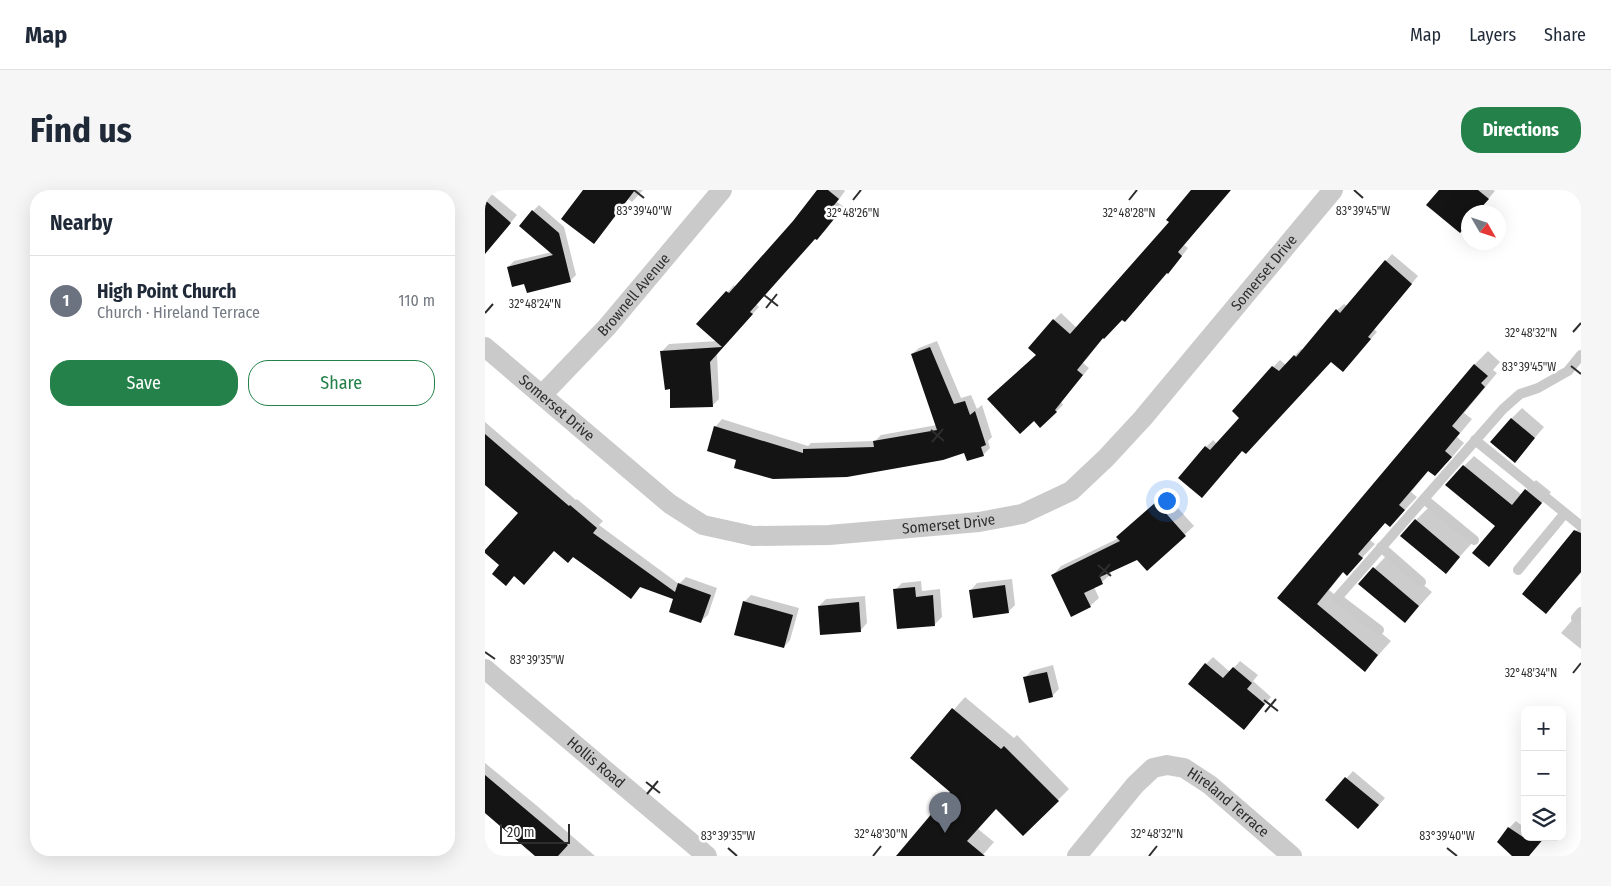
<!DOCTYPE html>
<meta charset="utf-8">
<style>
body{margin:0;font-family:"Fira Sans Condensed",sans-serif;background:#f6f6f7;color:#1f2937}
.controls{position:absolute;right:15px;bottom:15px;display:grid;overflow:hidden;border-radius:10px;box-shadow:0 5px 20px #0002}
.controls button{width:45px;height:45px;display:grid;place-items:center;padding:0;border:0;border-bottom:1px solid #e0e1e3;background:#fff;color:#1f2937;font:25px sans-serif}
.compass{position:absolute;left:976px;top:15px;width:45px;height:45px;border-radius:50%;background:#fff;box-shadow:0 5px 20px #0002;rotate:129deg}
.scale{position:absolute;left:15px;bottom:12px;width:70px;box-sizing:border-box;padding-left:5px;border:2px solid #2d2d2d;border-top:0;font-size:14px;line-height:18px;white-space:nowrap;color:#2d2d2d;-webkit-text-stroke:4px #fff;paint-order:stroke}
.you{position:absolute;left:681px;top:310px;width:18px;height:18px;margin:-12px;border:4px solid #fff;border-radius:50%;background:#1a73e8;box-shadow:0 0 0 8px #1a73e833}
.badge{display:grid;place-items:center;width:32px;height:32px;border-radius:50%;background:#238149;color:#fff;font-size:16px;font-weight:700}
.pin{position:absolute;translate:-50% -41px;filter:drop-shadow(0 1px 2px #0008)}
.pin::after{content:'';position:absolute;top:26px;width:18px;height:15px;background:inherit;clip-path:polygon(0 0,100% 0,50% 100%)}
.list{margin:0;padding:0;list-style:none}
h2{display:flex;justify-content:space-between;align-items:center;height:65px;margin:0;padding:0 20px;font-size:21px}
h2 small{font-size:16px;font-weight:400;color:#747a83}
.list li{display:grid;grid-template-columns:32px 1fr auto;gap:15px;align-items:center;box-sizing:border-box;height:90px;padding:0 20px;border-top:1px solid #e0e1e3}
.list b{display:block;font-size:19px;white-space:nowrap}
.list p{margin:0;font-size:16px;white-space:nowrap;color:#747a83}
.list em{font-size:16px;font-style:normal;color:#747a83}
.actions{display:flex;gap:10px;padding:15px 20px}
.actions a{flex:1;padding:11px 0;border:1px solid #238149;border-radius:20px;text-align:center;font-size:18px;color:#238149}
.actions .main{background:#238149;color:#fff}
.icon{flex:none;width:28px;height:28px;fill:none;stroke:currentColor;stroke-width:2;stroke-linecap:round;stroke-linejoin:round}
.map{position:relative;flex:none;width:1096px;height:666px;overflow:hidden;border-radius:20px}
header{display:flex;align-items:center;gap:30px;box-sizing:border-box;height:70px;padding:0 25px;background:#fff;border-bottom:1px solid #e0e1e3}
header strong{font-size:24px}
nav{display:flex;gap:28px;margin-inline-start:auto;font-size:18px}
.intro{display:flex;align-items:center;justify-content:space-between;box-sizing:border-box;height:120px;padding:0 30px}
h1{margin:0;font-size:35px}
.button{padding:12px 22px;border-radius:20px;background:#238149;color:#fff;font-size:18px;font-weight:700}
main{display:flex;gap:30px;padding:0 30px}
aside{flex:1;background:#fff;border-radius:20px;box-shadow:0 5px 20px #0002}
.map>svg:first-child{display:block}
</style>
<header>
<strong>Map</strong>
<nav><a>Map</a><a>Layers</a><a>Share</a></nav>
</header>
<div class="intro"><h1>Find us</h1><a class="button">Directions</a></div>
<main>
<aside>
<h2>Nearby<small></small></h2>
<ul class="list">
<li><span class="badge" style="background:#6b7280">1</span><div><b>High Point Church</b><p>Church · Hireland Terrace</p></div><em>110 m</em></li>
</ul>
<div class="actions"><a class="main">Save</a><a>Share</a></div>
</aside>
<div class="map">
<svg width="1096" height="666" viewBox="0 0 1096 666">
<rect width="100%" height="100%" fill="#fff"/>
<!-- shadow -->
<path fill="#0003" d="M 0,0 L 2,0 L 32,25 L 0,63 Z
M 100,0 L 158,0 L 147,12 L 143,9 L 109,52 Z
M 334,0 L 359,0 L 360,1 L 352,12 L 359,17 L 339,42 L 330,47 L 271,114 L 274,117 L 232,164 L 234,209 L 227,216 L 186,197 L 177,161 L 184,154 L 233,151 L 213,134 L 249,95 L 251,97 L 309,32 Z
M 709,0 L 745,0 L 699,55 L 703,58 L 690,75 L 682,81 L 647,124 L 640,131 L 637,128 L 619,147 L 598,173 L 604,178 L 576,212 L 578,215 L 556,236 L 552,164 L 569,130 L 576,123 L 592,138 L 685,32 Z
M 955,0 L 1008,0 L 1010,1 L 992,22 L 984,22 Z
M 54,15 L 79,37 L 91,85 L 85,91 L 40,93 L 23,77 L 29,71 L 67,62 L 48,21 Z
M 907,64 L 933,86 L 889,139 L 892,142 L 865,173 L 846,170 L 758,260 L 695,288 L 721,257 L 728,250 L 732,254 L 756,228 L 748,221 L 788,177 L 795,170 L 801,175 L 816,159 L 818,160 L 852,120 L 859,114 L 862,116 Z
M 452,151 L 476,208 L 486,205 L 492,219 L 497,215 L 507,247 L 503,251 L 505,258 L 498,265 L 480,261 L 253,269 L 223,260 L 231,236 L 237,229 L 323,256 L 326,253 L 390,251 L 396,245 L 452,235 L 427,164 L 434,158 Z
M 1003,161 L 1015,172 L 1008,180 L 1012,183 L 979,223 L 987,229 L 972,247 L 979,253 L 963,272 L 944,280 L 926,302 L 932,307 L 905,336 L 901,332 L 885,350 L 890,354 L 862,384 L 859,381 L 844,400 L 906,451 L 880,480 L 794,408 L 990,174 Z
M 1037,218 L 1059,237 L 1030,271 L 1026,229 Z
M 0,232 L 91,310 L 92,309 L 118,331 L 114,335 L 194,394 L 201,387 L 232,398 L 223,425 L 216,431 L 189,409 L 156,396 L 146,407 L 88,366 L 69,359 L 30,385 L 21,394 L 16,375 L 35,323 L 0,284 Z
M 989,266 L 1037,305 L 1051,290 L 1066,302 L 1004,376 L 1012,336 L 979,276 Z
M 680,304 L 709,336 L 662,379 L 652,368 L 625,381 L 626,384 L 617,392 L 609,397 L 614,408 L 605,416 L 568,385 L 576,376 L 634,348 L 642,338 Z
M 944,317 L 987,353 L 961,382 L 931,330 Z
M 1096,335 L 1096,383 L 1061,423 L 1038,404 Z
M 902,365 L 947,402 L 920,432 L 875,394 Z
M 527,389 L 530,415 L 523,422 L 486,400 L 492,393 Z
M 436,391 L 437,401 L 455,399 L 457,427 L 450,434 L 410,400 L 417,393 Z
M 266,405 L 314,418 L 305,450 L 299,457 L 259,412 Z
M 380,406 L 382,433 L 376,440 L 334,416 L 341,409 Z
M 1096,420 L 1096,459 L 1076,443 Z
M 728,467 L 745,482 L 755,471 L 773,485 L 768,491 L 786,507 L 765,532 L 721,474 Z
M 568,475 L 574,499 L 567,506 L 540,488 L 546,481 Z
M 480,507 L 529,548 L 532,545 L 584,599 L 538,645 L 511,618 L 493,639 L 509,652 L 497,666 L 412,666 L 467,602 L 426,568 Z
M 0,573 L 51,615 L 110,666 L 51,666 L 0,623 Z
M 868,581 L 900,608 L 880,631 L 842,610 Z
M 1031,631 L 1036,635 L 1040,631 L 1040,647 L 1044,666 L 1029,666 L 1024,638 Z"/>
<!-- building -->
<path fill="#141414" d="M 98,0 L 150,0 L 109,54 L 76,29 Z
M 332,0 L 343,0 L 354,9 L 346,19 L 353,24 L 332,50 L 330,49 L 265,122 L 268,124 L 225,172 L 228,217 L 185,218 L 185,199 L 180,200 L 175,161 L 237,157 L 211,134 L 241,101 L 244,103 L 308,31 Z
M 706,0 L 746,0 L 693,62 L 697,66 L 683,84 L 682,83 L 640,132 L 637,130 L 619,149 L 618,148 L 592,180 L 598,185 L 570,220 L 572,222 L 555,238 L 549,231 L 535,244 L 502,209 L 551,165 L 543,158 L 568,129 L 585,144 L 684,32 L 681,30 Z
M 954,0 L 993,0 L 1004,9 L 992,22 L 984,22 L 984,33 L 975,43 L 941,15 Z
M 0,10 L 26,33 L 0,64 Z
M 47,20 L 74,43 L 86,92 L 42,103 L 39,94 L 27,97 L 22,77 L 68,65 L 34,36 Z
M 900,70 L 927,94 L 883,147 L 886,149 L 858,182 L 846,172 L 761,264 L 757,261 L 717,308 L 693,288 L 720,256 L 725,260 L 754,228 L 747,221 L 787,176 L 794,181 L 809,165 L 811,167 L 851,119 L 855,123 Z
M 445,157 L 469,214 L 480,211 L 485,225 L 490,221 L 501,255 L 496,257 L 499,266 L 482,271 L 479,263 L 458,270 L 362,287 L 288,289 L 249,278 L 251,270 L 222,261 L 229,236 L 318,263 L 318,259 L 389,257 L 388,251 L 452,240 L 426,164 Z
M 989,174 L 1003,186 L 996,193 L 1000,197 L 967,236 L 975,243 L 960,261 L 967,267 L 950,286 L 943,281 L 914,315 L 920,320 L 905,337 L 900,333 L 873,364 L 878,368 L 862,386 L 858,382 L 832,414 L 893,465 L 880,482 L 792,408 Z
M 1026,228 L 1050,248 L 1030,273 L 1005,252 Z
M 0,244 L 84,316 L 85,315 L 112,338 L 108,343 L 190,402 L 193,393 L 226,405 L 216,433 L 184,422 L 188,409 L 155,397 L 146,409 L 88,367 L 83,373 L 69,361 L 39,395 L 29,386 L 21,396 L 7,384 L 14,375 L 0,363 L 0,360 L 33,323 L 0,295 Z
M 978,275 L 1027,315 L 1040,299 L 1057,313 L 1004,377 L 987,363 L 1010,336 L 960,295 Z
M 671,312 L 701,346 L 662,381 L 652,370 L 615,387 L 618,394 L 599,403 L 606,417 L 586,427 L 566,385 L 635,351 L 631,347 Z
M 930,329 L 975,367 L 961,384 L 915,346 Z
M 1089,340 L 1096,343 L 1096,382 L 1061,424 L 1037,404 Z
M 888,377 L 934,416 L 920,433 L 873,394 Z
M 520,395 L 524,423 L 488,428 L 484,400 Z
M 430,397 L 431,407 L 448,405 L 450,436 L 412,439 L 408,399 Z
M 258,411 L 308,425 L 299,458 L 249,445 Z
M 374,412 L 376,442 L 335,445 L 333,416 Z
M 720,473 L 738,488 L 748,477 L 767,493 L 762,499 L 780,514 L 759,540 L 703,494 Z
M 562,482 L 568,507 L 544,513 L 538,487 Z
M 467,518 L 516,559 L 519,556 L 574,611 L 538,646 L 511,619 L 482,651 L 500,666 L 411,666 L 465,602 L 425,568 Z
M 0,585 L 83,655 L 73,666 L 50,666 L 0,623 Z
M 860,587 L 894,615 L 873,639 L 840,610 Z
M 1023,637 L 1038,647 L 1060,647 L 1044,666 L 1027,666 L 1012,652 Z"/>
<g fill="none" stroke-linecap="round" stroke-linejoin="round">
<!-- lane -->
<path stroke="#cacaca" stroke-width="10" d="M 990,250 L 1096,336
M 939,309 L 989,350
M 896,357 L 936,392
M 1033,380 L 1080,323
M 1091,428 L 1096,422
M 894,440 L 852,408 L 1018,219 L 1035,204 L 1053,198 L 1083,181 L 1096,165"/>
<!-- street -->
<g stroke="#cacaca" stroke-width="20">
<path id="s1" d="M 0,157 L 185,314 L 218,335 L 268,346 L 344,345 L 494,332 L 537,324 L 586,301 L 621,268 L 658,228 L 848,0"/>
<path id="s2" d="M 57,205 L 122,137 L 237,0"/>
<path id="s3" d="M 0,479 L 222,666"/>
<path id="s4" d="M 592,666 L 650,595 L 668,578 L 682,575 L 699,578 L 725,595 L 807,666"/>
</g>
</g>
<!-- ticks -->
<path fill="none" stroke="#2d2d2d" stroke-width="2" d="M 149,0 L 159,8M 869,0 L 878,8M 368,10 L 376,0M 644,10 L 652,0M 279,105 L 293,116M 281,118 L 292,104M 0,123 L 8,114M 1088,142 L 1096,133M 1086,176 L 1096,184M 446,240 L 459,251M 447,252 L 458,239M 613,375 L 626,386M 614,387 L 625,374M 0,462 L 10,469M 1088,483 L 1096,473M 779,510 L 793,521M 780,522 L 791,509M 161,592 L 175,603M 162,604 L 173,591M 243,658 L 252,666M 962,658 L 972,666M 388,666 L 396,656M 664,666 L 672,656"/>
<g text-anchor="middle" stroke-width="5" stroke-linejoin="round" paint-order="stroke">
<!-- street labels -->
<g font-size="15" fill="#2d2d2d" stroke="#fff">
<text dy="5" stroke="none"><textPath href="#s1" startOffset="949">Somerset Drive</textPath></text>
<text dy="5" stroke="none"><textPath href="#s2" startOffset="136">Brownell Avenue</textPath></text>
<text dy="5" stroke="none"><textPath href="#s1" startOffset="94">Somerset Drive</textPath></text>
<text dy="5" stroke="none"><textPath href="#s1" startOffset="529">Somerset Drive</textPath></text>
<text dy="5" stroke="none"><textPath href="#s3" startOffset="145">Hollis Road</textPath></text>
<text dy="5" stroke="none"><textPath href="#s4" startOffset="204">Hireland Terrace</textPath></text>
</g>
</g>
<g font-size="12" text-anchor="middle" fill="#2d2d2d" stroke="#fff" stroke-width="5" stroke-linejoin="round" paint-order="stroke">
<text x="159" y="25">83°39'40"W</text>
<text x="878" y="25">83°39'45"W</text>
<text x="644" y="27">32°48'28"N</text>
<text x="368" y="27">32°48'26"N</text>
<text x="50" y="118">32°48'24"N</text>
<text x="1046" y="147">32°48'32"N</text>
<text x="1044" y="181">83°39'45"W</text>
<text x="52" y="474">83°39'35"W</text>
<text x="1046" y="487">32°48'34"N</text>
<text x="396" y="648">32°48'30"N</text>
<text x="672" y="648">32°48'32"N</text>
<text x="243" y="650">83°39'35"W</text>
<text x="962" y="650">83°39'40"W</text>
</g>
</svg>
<div class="controls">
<button>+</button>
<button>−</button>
<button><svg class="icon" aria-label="layers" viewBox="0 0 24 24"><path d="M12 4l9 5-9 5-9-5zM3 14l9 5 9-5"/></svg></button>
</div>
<svg class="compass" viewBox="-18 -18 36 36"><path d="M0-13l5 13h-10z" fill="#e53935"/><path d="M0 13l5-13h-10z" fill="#747a83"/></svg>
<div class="scale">20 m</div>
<div class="you"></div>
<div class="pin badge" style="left:460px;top:643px;background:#6b7280">1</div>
</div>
</main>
